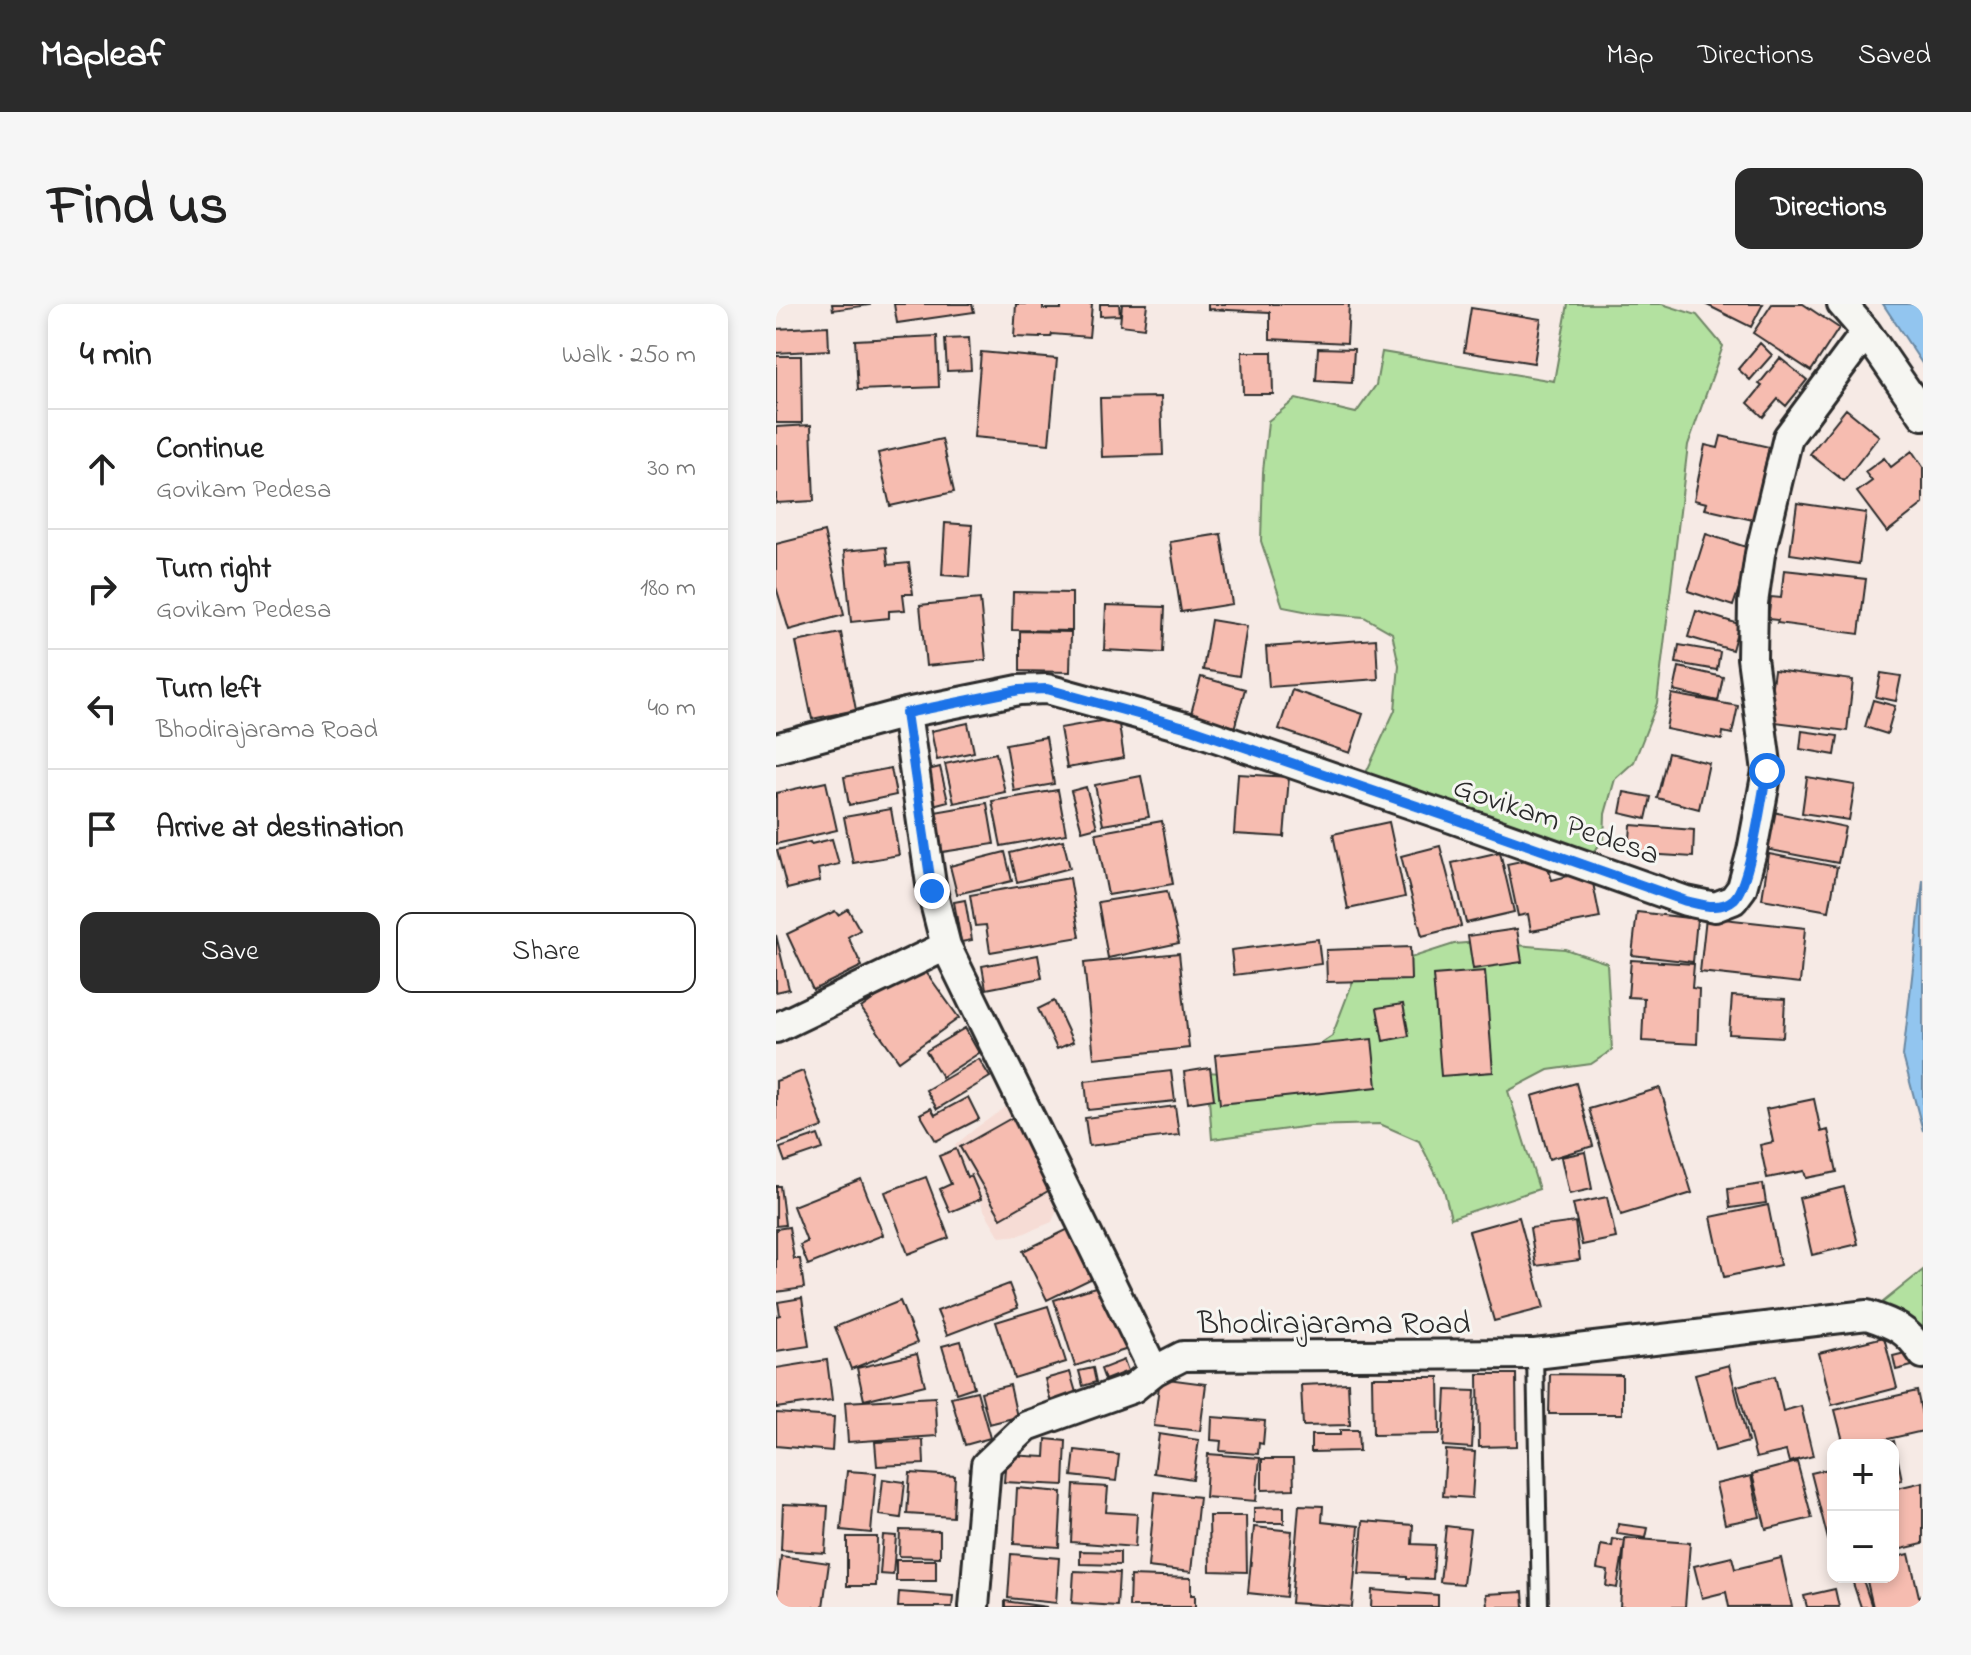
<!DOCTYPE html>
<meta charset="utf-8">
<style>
body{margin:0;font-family:"Indie Flower",sans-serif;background:#f6f6f6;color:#222}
.controls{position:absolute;right:24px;bottom:24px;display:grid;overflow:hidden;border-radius:16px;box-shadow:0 4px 12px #0003}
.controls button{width:72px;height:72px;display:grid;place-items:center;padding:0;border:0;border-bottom:2px solid #e0e0e0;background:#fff;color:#222;font:40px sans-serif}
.stop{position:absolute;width:24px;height:24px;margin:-18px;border:6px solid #1a73e8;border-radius:50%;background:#fff}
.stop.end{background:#1a73e8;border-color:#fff;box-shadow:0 2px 8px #0008}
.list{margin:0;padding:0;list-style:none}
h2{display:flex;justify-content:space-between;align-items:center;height:104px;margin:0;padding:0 32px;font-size:34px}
h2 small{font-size:26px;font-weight:400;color:#767676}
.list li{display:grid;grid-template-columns:52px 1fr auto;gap:24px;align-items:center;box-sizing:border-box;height:120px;padding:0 32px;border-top:2px solid #e0e0e0}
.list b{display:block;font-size:30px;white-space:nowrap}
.list p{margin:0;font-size:26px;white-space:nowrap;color:#767676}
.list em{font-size:26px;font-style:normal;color:#767676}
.actions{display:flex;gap:16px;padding:24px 32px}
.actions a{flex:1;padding:18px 0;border:2px solid #2b2b2b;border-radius:16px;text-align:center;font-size:28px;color:#2b2b2b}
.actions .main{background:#2b2b2b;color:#fff}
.icon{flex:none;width:44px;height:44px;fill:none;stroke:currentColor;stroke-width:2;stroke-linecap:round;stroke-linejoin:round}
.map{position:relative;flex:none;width:1147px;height:1303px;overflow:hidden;border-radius:16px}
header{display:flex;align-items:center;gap:48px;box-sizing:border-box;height:112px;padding:0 40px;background:#2b2b2b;color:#fff}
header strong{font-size:38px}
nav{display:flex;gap:44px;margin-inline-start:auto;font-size:28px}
.intro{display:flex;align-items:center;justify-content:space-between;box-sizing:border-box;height:192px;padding:0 48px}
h1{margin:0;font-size:56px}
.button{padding:20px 36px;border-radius:16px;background:#2b2b2b;color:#fff;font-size:28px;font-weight:700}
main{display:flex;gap:48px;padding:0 48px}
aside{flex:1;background:#fff;border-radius:16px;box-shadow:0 4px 12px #0003}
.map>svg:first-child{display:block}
</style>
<header>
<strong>Mapleaf</strong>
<nav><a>Map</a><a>Directions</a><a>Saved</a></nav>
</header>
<div class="intro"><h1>Find us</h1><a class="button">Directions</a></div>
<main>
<aside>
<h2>4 min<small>Walk · 250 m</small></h2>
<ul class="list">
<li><svg class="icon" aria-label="ahead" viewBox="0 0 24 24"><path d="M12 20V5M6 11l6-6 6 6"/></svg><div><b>Continue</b><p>Govikam Pedesa</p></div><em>30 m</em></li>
<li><svg class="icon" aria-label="right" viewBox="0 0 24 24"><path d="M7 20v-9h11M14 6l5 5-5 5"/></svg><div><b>Turn right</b><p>Govikam Pedesa</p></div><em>180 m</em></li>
<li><svg class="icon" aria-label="left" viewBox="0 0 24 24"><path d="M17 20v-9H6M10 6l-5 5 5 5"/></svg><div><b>Turn left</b><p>Bhodirajarama Road</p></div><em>40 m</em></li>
<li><svg class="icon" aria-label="arrive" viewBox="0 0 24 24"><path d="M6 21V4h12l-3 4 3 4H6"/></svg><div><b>Arrive at destination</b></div></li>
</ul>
<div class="actions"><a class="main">Save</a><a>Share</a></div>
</aside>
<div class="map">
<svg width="1147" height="1303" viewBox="0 0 1147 1303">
<rect width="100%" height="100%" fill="#f6eae5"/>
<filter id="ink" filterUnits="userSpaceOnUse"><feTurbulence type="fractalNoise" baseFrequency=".0125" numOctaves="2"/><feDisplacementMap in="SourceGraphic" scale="16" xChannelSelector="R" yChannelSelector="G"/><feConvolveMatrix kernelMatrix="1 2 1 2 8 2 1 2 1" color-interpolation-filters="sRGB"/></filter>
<g filter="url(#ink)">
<!-- built -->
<path fill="#f6dcd5" d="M 244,793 L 289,885 L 276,918 L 244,931 L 224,933 L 208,906 L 179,841 L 200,824 Z"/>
<!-- green -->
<path fill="#b3e1a0" stroke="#6f8666" stroke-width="2" d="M 792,0 L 886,0 L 921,11 L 947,42 L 912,141 L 881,399 L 858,458 L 839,475 L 829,510 L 828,537 L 804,560 L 584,482 L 619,406 L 623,361 L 616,329 L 588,313 L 538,309 L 507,303 L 485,237 L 487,168 L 492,117 L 520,95 L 580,109 L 600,81 L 606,48 L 778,77 Z
M 702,638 L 789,645 L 831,659 L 836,746 L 815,760 L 772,766 L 732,787 L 763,885 L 675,914 L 668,886 L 643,837 L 604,820 L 534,822 L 436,835 L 431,768 L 495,772 L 556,732 L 577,677 L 582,644 L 622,658 L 678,640 Z
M 1147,966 L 1147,1050 L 1091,1011 Z"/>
<!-- water -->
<path fill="#92c5ef" stroke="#6987a1" stroke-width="2" d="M 1107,0 L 1147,0 L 1147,61 Z
M 1147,576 L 1147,827 L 1127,752 Z"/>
<!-- building -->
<path fill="#f6bcb0" stroke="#2b2b2b" stroke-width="2" d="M 56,0 L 94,0 L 94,1 L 57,6 Z
M 118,0 L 196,0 L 198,8 L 121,19 Z
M 240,0 L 267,0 L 267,5 L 285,5 L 285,0 L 316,0 L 313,33 L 276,30 L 275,33 L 264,33 L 264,34 L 238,33 Z
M 324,0 L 343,0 L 344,11 L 324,12 Z
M 346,0 L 371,0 L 368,24 L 344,21 Z
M 432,0 L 573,0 L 571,39 L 494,35 L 494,8 L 432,5 Z
M 929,0 L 987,0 L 975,23 Z
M 996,0 L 1027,0 L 1063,24 L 1035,67 L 977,29 Z
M 695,4 L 765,15 L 758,59 L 688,48 Z
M 52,22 L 53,46 L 0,49 L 0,25 Z
M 161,32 L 163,83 L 82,86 L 79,36 Z
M 193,34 L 195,66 L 171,67 L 169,35 Z
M 984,39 L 996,51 L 974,76 L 962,65 Z
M 542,44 L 578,45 L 576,79 L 540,77 Z
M 205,48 L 281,55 L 273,140 L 198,133 Z
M 466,48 L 496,48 L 497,90 L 467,90 Z
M 0,52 L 25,52 L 26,119 L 0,119 Z
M 1004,54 L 1031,76 L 1010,102 L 1002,95 L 987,113 L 972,99 L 986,82 L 983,80 Z
M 385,93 L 387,151 L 326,153 L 324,94 Z
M 1070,105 L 1103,132 L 1068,177 L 1034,150 Z
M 35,121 L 38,197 L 0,199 L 0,123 Z
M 945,132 L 993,143 L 977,216 L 929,205 L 931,199 L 918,196 L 929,141 L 942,144 Z
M 166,135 L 178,188 L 114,202 L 102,149 Z
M 1136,147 L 1147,163 L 1147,200 L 1111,228 L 1081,188 L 1096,177 L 1089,168 L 1108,154 L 1115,163 Z
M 1021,199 L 1090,209 L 1083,260 L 1014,250 Z
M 169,219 L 196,221 L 193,273 L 166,271 Z
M 48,228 L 68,311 L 13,326 L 0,283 L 0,240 Z
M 445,230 L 456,300 L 405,308 L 394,238 Z
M 930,230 L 976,245 L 957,302 L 912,287 Z
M 110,243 L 112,261 L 133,259 L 137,290 L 127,290 L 129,306 L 113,307 L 113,314 L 75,318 L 68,247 Z
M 1008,266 L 1090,275 L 1083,330 L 1001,319 L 1002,316 L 992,315 L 995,293 L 1005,294 Z
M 237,288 L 296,289 L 296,327 L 236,326 Z
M 204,295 L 210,356 L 150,362 L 144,301 Z
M 330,301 L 389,303 L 387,349 L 328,346 Z
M 920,307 L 963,320 L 956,346 L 912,333 Z
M 435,316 L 471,322 L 463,372 L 427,366 Z
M 244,327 L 295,328 L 294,368 L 244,367 Z
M 65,329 L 80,406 L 36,415 L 20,338 Z
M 600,335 L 602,375 L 493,383 L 490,343 Z
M 903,341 L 944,348 L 941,366 L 900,359 Z
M 903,363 L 947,373 L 942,397 L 898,387 Z
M 998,366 L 1077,376 L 1071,427 L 991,417 Z
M 1105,369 L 1125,372 L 1120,397 L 1100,393 Z
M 425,373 L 469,385 L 458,425 L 414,413 Z
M 516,386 L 587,410 L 574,449 L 503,425 Z
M 896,390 L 962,402 L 956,430 L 947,428 L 946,436 L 890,425 Z
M 1097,396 L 1119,402 L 1111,430 L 1089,423 Z
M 342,414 L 348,454 L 291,464 L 284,424 Z
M 192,419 L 198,448 L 161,456 L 155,427 Z
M 1026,427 L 1062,432 L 1059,451 L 1024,445 Z
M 270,433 L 278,480 L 238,487 L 230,440 Z
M 220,449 L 229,488 L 178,499 L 169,460 Z
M 892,449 L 933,459 L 923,505 L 881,494 Z
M 164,463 L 172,497 L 157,501 L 148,467 Z
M 115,464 L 120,491 L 73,501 L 68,473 Z
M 462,470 L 513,473 L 508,533 L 458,530 Z
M 365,472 L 373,513 L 327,521 L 319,481 Z
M 1031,473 L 1079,481 L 1073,516 L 1026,509 Z
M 50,478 L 61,526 L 0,540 L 0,489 Z
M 310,483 L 321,523 L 306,527 L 295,487 Z
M 282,486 L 290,530 L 225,542 L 216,497 Z
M 848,488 L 875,493 L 870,515 L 844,509 Z
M 211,499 L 218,540 L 166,548 L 159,508 Z
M 115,505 L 123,551 L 77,559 L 68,513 Z
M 992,507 L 1069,523 L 1062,559 L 984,544 Z
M 386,517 L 397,580 L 332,591 L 320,529 Z
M 613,518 L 629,593 L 572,605 L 557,530 Z
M 855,521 L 918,526 L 917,553 L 853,549 Z
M 56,535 L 63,560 L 42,565 L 44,577 L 11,585 L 1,546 L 34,538 L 35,540 Z
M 287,536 L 294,564 L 241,578 L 234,549 Z
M 664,542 L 685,622 L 646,632 L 625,552 Z
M 229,548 L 236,577 L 181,590 L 174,562 Z
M 724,548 L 738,608 L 690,619 L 676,559 Z
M 993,550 L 1061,563 L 1053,607 L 986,595 Z
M 759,554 L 760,560 L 770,557 L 776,576 L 796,571 L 817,579 L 824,614 L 755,627 L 752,610 L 742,612 L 731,560 Z
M 294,574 L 304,633 L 214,648 L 210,621 L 199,622 L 194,591 Z
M 391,587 L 403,639 L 332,654 L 322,598 Z
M 189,596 L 196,636 L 185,638 L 178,598 Z
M 72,605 L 84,626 L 72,633 L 86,662 L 37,686 L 11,630 L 59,607 L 62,611 Z
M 861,608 L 921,615 L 917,658 L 856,651 Z
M 930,613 L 1029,624 L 1024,679 L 924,668 Z
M 741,625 L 746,658 L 697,665 L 692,632 Z
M 0,631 L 13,685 L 0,688 Z
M 542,635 L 545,660 L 458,671 L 455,646 Z
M 634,643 L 635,676 L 551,678 L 550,646 Z
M 403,649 L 413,744 L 318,754 L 308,659 Z
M 262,651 L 266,674 L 210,685 L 206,662 Z
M 855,656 L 918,660 L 916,684 L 923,685 L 921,740 L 866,737 L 868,694 L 852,693 Z
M 145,661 L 183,714 L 123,757 L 85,704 Z
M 709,667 L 717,768 L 665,772 L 657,671 Z
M 956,692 L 1009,695 L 1007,733 L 953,730 Z
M 278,697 L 297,738 L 281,745 L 262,705 Z
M 627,700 L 633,732 L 607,737 L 601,704 Z
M 189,724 L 203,749 L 166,773 L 150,747 Z
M 596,735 L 601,783 L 444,800 L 439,751 Z
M 203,755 L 214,773 L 161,805 L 150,786 Z
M 434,764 L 438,795 L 412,799 L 408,768 Z
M 27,767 L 47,823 L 0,840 L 0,777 Z
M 395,767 L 399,797 L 312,806 L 309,777 Z
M 800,779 L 817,842 L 773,855 L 756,792 Z
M 884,784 L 916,889 L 845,911 L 813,805 Z
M 192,793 L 203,815 L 160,837 L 144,810 L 155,804 L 159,811 Z
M 1038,795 L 1045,828 L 1052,826 L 1061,868 L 1030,874 L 1028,867 L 991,874 L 984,841 L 997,838 L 990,805 Z
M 399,802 L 403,831 L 313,842 L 309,814 Z
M 239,812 L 279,883 L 225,914 L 184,843 Z
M 42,831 L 47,845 L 9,858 L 4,844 Z
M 180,845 L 191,873 L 195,871 L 205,895 L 174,908 L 164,885 L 175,880 L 163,852 Z
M 809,848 L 816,885 L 793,890 L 785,853 Z
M 150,873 L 173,934 L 132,950 L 109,888 Z
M 85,875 L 107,931 L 32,961 L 24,941 L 31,938 L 17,902 Z
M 987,880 L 990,899 L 954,904 L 952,885 Z
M 0,882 L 4,882 L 9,921 L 0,922 Z
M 1068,883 L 1082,940 L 1036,951 L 1023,894 Z
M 831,893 L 840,934 L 806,941 L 797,900 Z
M 992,901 L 1004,961 L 948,973 L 935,913 Z
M 743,913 L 768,1004 L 718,1017 L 693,927 Z
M 799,918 L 804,956 L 760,962 L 754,924 Z
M 305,919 L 329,968 L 271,996 L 247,947 Z
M 13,923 L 18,955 L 24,955 L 28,984 L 0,988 L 0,925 Z
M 332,979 L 352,1045 L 299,1062 L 278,996 Z
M 233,980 L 242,1004 L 171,1031 L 161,1007 Z
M 26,994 L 33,1042 L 0,1047 L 0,1012 L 4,1011 L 2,998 Z
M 124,997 L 141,1039 L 75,1065 L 59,1023 Z
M 272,1002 L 290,1058 L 238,1074 L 220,1018 Z
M 1108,1033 L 1121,1084 L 1056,1101 L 1043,1049 Z
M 185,1037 L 198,1083 L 180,1089 L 166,1042 Z
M 1137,1047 L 1140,1061 L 1120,1066 L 1117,1052 Z
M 141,1050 L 149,1081 L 88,1096 L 81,1064 Z
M 51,1056 L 56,1096 L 0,1104 L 0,1064 Z
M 348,1056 L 352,1067 L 329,1076 L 325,1065 Z
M 953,1061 L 972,1138 L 939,1147 L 919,1070 Z
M 317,1064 L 320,1078 L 307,1082 L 303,1067 Z
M 294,1068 L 301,1092 L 275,1099 L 269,1075 Z
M 702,1070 L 740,1070 L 741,1142 L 703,1143 Z
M 774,1070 L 846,1071 L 846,1110 L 773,1110 Z
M 999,1072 L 1007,1107 L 1025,1102 L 1037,1152 L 1013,1158 L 1010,1147 L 980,1154 L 961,1082 Z
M 596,1073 L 663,1073 L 664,1130 L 597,1131 Z
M 384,1074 L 430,1080 L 424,1127 L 378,1122 Z
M 572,1079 L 574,1121 L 527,1122 L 525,1081 Z
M 234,1081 L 241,1113 L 213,1120 L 205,1088 Z
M 670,1086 L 699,1087 L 696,1144 L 667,1142 Z
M 201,1087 L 214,1134 L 189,1141 L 175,1093 Z
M 1141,1087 L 1147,1116 L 1147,1127 L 1086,1141 L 1068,1141 L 1059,1106 Z
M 159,1093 L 161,1132 L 72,1138 L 69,1098 Z
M 0,1109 L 58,1113 L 56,1147 L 0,1142 Z
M 436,1113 L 489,1117 L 487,1140 L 483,1139 L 482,1150 L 444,1147 L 445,1137 L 435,1136 Z
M 564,1126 L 582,1126 L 583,1147 L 535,1148 L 535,1131 L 564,1131 Z
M 383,1130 L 423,1136 L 417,1175 L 378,1169 Z
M 270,1135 L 290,1137 L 288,1181 L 228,1178 L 230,1151 L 269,1153 Z
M 147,1136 L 148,1160 L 101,1162 L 99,1138 Z
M 1118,1137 L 1126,1176 L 1117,1178 L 1117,1141 L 1101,1141 Z
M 299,1146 L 343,1151 L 340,1177 L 296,1172 Z
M 670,1146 L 699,1148 L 696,1194 L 667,1192 Z
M 432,1150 L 484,1154 L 480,1197 L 429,1193 Z
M 486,1155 L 517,1155 L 518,1185 L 486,1186 Z
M 1021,1158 L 1036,1214 L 990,1225 L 976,1170 Z
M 1057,1164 L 1057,1247 L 1055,1247 L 1035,1169 Z
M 71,1167 L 100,1169 L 95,1229 L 65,1226 Z
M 134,1169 L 179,1172 L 177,1213 L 131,1210 Z
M 975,1172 L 984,1213 L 949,1220 L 940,1180 Z
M 107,1175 L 129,1178 L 125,1214 L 103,1211 Z
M 1147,1178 L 1147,1240 L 1117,1247 L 1117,1185 Z
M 298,1181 L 332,1183 L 330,1208 L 361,1210 L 359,1243 L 295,1238 Z
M 241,1184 L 286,1188 L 283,1243 L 238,1240 Z
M 379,1188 L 423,1193 L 415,1268 L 372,1263 Z
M 7,1200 L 52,1202 L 49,1249 L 5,1246 Z
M 523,1201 L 547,1202 L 546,1218 L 583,1222 L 576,1303 L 515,1299 Z
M 508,1203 L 508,1219 L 478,1219 L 478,1204 Z
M 433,1212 L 470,1212 L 471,1268 L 434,1267 Z
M 587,1217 L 637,1221 L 636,1240 L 659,1241 L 657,1275 L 631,1274 L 631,1272 L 583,1270 Z
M 842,1220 L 872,1224 L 870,1234 L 841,1230 Z
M 670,1222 L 694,1225 L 687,1280 L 664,1278 Z
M 478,1223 L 516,1227 L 510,1293 L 472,1289 Z
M 124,1226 L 164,1227 L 164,1253 L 123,1252 Z
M 107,1231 L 120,1232 L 117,1271 L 104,1270 Z
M 71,1233 L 101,1233 L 100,1282 L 71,1282 Z
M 849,1234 L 914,1239 L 909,1303 L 844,1303 Z
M 837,1235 L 849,1237 L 841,1284 L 830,1282 L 832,1267 L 821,1265 L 825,1241 L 836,1243 Z
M 304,1247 L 344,1248 L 344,1261 L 304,1260 Z
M 235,1250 L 283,1254 L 280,1299 L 232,1294 Z
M 1133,1250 L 1145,1301 L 1136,1303 L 1097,1303 L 1090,1273 L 1117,1273 L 1117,1254 Z
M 5,1252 L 53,1259 L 47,1303 L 0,1303 Z
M 956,1253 L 959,1265 L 1005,1254 L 1016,1303 L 953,1303 L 950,1288 L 926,1294 L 918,1262 Z
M 120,1256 L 160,1256 L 160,1277 L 120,1277 Z
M 298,1267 L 343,1269 L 341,1302 L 296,1299 Z
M 354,1272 L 415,1274 L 415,1291 L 419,1291 L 419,1303 L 353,1303 Z
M 1075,1273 L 1086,1273 L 1096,1303 L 1085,1303 Z
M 1059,1285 L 1063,1303 L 1031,1303 L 1028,1292 Z
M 596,1286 L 662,1291 L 662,1303 L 595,1303 Z
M 123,1288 L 177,1292 L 176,1303 L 122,1303 Z
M 747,1288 L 748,1303 L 711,1303 L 710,1290 Z
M 229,1297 L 271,1303 L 229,1303 Z"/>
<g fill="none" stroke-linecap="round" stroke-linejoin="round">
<!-- service casing -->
<g stroke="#2b2b2b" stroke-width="20">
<path id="service" d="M 759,1050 L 764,1303"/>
</g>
<!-- minor casing -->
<g stroke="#2b2b2b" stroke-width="34">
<path id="minor" d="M 1066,0 L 1090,28 L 1147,111
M 130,409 L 156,587 L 170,642 L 378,1067 L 407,1052 L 759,1050 L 1091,1011 C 1118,1020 1131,1025 1147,1050
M 0,444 L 130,409 L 243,386 L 271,385 L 416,425 L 667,511 L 910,597 L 939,603 L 957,596 L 966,584 L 976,547 L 991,467 L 976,354 L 977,299 L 984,250 L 1012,133 L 1090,28
M 0,724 L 170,642
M 198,1303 L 210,1161 L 251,1122 L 357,1084 L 378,1067"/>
</g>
<!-- service -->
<use href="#service" stroke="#f6f6f2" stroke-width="14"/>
<!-- minor -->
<use href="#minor" stroke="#f6f6f2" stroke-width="28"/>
</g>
</g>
<g fill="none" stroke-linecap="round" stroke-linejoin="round" filter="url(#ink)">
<!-- route -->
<path stroke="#1a73e8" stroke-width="10" d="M 156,587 L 130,409 L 243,386 L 271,385 L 416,425 L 667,511 L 910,597 C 927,601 944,607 958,595 C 974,580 986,492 991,467"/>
</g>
<g text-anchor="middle" stroke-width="6" stroke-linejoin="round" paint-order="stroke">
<!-- street labels -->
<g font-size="32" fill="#2b2b2b" stroke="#f6f6f2">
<text transform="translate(781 515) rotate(19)" y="11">Govikam Pedesa</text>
<text x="558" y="1029">Bhodirajarama Road</text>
</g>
</g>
</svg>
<div class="controls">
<button>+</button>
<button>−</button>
</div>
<div class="stop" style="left:991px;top:467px"></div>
<div class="stop end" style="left:156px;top:587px"></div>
</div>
</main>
